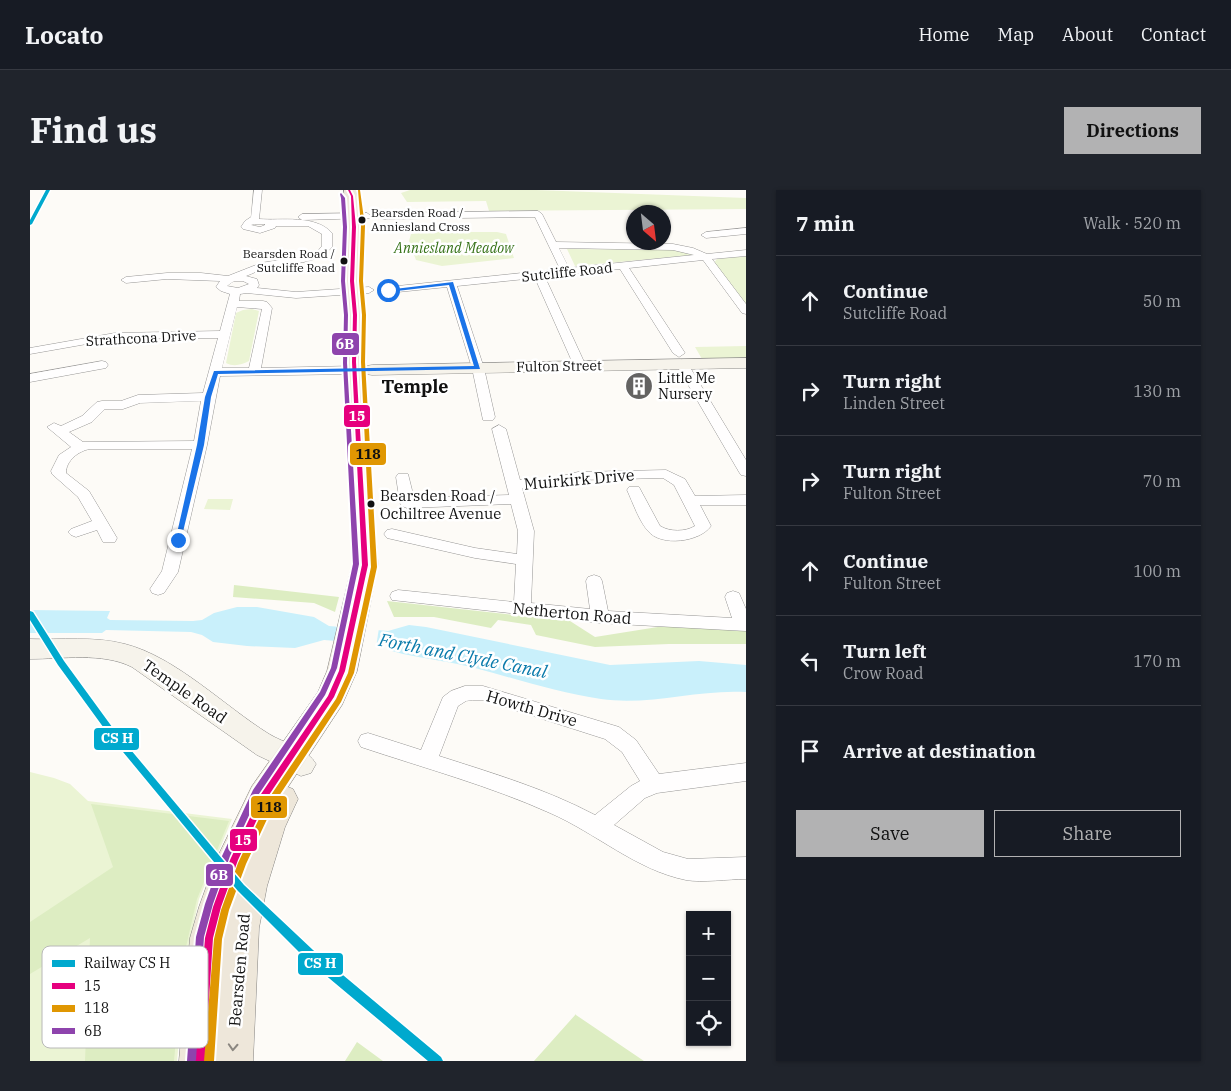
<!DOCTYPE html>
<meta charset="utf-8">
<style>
body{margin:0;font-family:"IBM Plex Serif",serif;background:#20242c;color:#f1f3f6}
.controls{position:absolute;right:15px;bottom:15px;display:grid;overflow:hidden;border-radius:0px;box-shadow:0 1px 4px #0004}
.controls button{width:45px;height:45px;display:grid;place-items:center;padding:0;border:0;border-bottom:1px solid #363941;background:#171b24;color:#f1f3f6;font:25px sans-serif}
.compass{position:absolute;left:596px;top:15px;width:45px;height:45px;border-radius:50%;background:#171b24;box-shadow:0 1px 4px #0004;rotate:152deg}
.stop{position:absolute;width:15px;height:15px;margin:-11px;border:4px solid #1a73e8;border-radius:50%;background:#fff}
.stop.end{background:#1a73e8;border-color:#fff;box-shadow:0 1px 5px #0008}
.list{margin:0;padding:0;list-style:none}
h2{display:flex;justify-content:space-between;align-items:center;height:65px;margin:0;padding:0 20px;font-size:21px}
h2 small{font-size:16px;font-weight:400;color:#9ea1a6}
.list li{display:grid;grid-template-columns:32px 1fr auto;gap:15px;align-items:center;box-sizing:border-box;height:90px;padding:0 20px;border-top:1px solid #363941}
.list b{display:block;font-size:19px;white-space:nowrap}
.list p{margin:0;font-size:16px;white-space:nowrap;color:#9ea1a6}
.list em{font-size:16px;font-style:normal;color:#9ea1a6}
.actions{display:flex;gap:10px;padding:15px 20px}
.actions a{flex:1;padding:11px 0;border:1px solid #b2b2b3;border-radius:0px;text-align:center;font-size:18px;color:#b2b2b3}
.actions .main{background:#b2b2b3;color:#111}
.icon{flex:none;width:28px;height:28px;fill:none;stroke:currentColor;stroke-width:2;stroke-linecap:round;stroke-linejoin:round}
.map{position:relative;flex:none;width:716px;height:871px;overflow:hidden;border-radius:0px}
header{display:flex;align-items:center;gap:30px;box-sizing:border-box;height:70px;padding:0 25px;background:#171b24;border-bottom:1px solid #363941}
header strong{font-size:24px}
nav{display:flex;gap:28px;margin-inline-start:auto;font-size:18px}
.intro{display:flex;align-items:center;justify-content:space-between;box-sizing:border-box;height:120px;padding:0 30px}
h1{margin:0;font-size:35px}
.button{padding:12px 22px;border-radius:0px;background:#b2b2b3;color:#111;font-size:18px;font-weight:700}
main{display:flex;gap:30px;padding:0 30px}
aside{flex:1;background:#171b24;border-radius:0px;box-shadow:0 1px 4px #0004}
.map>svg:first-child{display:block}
</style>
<header>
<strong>Locato</strong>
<nav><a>Home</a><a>Map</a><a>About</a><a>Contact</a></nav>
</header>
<div class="intro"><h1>Find us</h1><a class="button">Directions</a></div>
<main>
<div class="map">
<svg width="716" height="871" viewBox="0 0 716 871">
<rect width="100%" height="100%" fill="#fdfbf7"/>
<!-- green -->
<path fill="#ebf4d4" d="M 380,0 L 506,0 L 716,8 L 716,19 L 459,21 L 456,11 L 377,12 L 371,3 Z
M 395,42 L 467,42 L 476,44 L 484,68 L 412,76 L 386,70 L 379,51 L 381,44 Z
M 537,59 L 658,60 L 664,65 L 545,76 Z
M 716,66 L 716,115 L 683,74 L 687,69 Z
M 222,119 L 229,121 L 219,171 C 211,175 204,177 196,173 L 206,123 L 213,120 Z
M 716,156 L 716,168 L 672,169 L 665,157 Z
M 178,309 L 203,309 L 200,320 L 174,319 Z
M 0,582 L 24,588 L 40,594 L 58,611 L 202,629 L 169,709 L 156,769 L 147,871 L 0,871 Z"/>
<!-- forest -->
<path fill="#ddedc2" d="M 204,395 L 309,407 L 305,422 L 284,413 L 203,407 Z
M 357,411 L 540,431 L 565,447 L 634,436 L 716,441 L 716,454 L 639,454 L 565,457 L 506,445 L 501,435 L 468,430 L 461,438 L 404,427 L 364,427 Z
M 61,614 L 199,631 L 167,709 L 153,770 L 144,871 L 55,871 L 60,748 L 0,784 L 0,732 L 83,677 Z
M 546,824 L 546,825 L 614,871 L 504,871 Z
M 327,852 L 353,871 L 315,871 Z"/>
<!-- water -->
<path fill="#c9f0fb" d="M 207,417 L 227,417 L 284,427 L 299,436 L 358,441 L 379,435 L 396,437 L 580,475 L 669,471 L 716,475 L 716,502 C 668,499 620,516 571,509 C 528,503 487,489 445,478 C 422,472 397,469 373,464 L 362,461 L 356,455 L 294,450 L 265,458 L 217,456 L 183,452 L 172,445 L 161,442 L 76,440 L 72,443 L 0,443 L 0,420 L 80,421 L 77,428 L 80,430 L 163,431 L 172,430 L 184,423 Z"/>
<!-- pier -->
<path fill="#fdfbf7" d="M 308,434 L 349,438 L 346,457 L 332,455 Z"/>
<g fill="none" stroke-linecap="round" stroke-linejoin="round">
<!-- street casing -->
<g stroke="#979695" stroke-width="1">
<path id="street" d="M 224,0 L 232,0 L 229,29 C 251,31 285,24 302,43 L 302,57 C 287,75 260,73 239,77 C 231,79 224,83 216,86 L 227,89 L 229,95 L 227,98 L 266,102 L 339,97 L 344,100 L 339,103 L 266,108 L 217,103 L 210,104 L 209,111 L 233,111 L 237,112 L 242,118 L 231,178 L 325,176 L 331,180 L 325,184 L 190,186 L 177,255 L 148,382 L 134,403 L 128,405 L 122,403 L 120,399 L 132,381 L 162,259 L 60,259 C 48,261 36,271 36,283 L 59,301 L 87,348 L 85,352 L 73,352 L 67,340 L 46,347 L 41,345 L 38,342 L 41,339 L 62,331 L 48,307 L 22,284 L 21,281 L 29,265 L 41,257 L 17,237 L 24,233 L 31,236 L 52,226 L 67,212 L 72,211 L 91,211 L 108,205 L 173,203 L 188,148 L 85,149 L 0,164 L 0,158 L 85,143 L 190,141 L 200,104 L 191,101 L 186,97 L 190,91 L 137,89 L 96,93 L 91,90 L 96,87 L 137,83 L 171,83 L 198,86 L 231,73 L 278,65 L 287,62 L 292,56 L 292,44 L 278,36 L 246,36 L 245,38 L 230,43 L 213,39 L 211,37 L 215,31 L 221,27 ZM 225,34 L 235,34 L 235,35 L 230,37 L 221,35 ZM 204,91 L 213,91 L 219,94 L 208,98 L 197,96 ZM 207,117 L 232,119 L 219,178 L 192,178 ZM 171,211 L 164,251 L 53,252 L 39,242 L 62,232 L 75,219 L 93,219 L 110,213 Z
M 508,21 L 512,24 L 526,52 L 643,54 L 663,58 L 677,64 L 716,60 L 716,66 L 682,69 L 716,114 L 716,124 L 712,123 L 673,70 L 599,78 L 655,163 L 649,167 L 643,163 L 590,79 L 515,87 L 556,176 L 550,180 L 544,176 L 505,88 L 427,96 L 454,178 L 465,227 L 463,230 L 453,230 L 442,178 L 417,97 L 358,103 L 353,100 L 358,97 L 530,79 L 505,27 L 353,29 L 349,26 L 353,23 ZM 529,58 L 643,60 L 664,65 L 539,78 Z
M 337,23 L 341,26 L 340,28 L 272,30 L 268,27 L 272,24 Z
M 716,38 L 716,44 L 676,48 L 671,45 L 676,42 Z
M 652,170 L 658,174 L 716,270 L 716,286 L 711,285 L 709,282 L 646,174 Z
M 72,171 L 76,172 L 78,175 L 76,178 L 0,192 L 0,184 Z
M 469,235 L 476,239 L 490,290 L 520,289 L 548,282 L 636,280 L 655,289 L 665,306 L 716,305 L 716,315 L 670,315 L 681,336 C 670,352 631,357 618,341 C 609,331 603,313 597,300 L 599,297 L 609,297 L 630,336 C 640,342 655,342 665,336 L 644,295 L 633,288 L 548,290 L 520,297 L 492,298 L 504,341 L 501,413 L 560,419 L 556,391 L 558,387 L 564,385 L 570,387 L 572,391 L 578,421 L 702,428 L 695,407 L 697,403 L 703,401 L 709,403 L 716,419 L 716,441 L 570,433 L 362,410 L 360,406 L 362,402 L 368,400 L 484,412 L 486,374 L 445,368 L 357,348 L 354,344 L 357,340 L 362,339 L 445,358 L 487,364 L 488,341 L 481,314 L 377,318 L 372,316 L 370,313 L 366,287 L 368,284 L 378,284 L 384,308 L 479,305 L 462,239 Z
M 435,496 L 453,496 L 589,537 L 606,550 L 629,584 L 716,573 L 716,591 L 627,603 L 615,608 L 584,635 L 633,662 L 658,669 L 716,667 L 716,689 C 698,689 672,693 656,690 C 606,680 566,643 520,623 C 460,596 394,578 331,557 L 328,551 L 331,545 L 338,543 L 391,560 L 413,507 L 421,501 ZM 443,510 L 453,510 L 575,549 L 592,562 L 610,591 L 601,596 L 565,625 C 516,599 462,583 409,566 L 428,516 L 436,511 Z"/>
</g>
<!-- secondary casing -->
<g stroke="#8e8d8b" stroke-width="1">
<path id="secondary" d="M 716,168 L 716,178 L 342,185 L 336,184 L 333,180 L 336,176 L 342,175 Z
M 0,449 C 31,450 64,446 95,454 C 146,467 194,516 239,544 C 254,553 278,559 286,574 L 281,583 L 271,586 L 227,565 L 102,477 C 72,462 33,469 0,469 Z"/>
</g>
<!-- primary casing -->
<g stroke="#858482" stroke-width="1">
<path id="primary" d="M 314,0 L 326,0 L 331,37 L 330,91 L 334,125 L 333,172 L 348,375 L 327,481 L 312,515 L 258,597 L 263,599 L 268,609 L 255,637 L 237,696 L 229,738 L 223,871 L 149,871 L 160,748 L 169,717 L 186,670 L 222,596 L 288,502 L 297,481 L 322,375 L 315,172 L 316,125 L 314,91 L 317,37 Z"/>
</g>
<!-- street -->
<use href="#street" fill="#fffefe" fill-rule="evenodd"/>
<!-- secondary -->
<use href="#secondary" fill="#f6f3eb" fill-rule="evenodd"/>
<!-- primary -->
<use href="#primary" fill="#eee7da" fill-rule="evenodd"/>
<!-- bus-1 casing -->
<g stroke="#fff" stroke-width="4">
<path id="bus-1" d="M 318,0 L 320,0 L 323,6 L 326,37 L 324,91 L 327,125 L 326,172 L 338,375 L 315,481 L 304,507 L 237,608 L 208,670 L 191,717 L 183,748 L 175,871 L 165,871 L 175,748 L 183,717 L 200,670 L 231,604 L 298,506 L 309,481 L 332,375 L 322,172 L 323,125 L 320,91 L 322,37 L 321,6 Z"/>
</g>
<!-- bus-2 casing -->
<g stroke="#fff" stroke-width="4">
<path id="bus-2" d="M 328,0 L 330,0 L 335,36 L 333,91 L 336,125 L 335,172 L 347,377 L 324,483 L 311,512 L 245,612 L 216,674 L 199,720 L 192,749 L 184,871 L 174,871 L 184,749 L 191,720 L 208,673 L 239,608 L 306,509 L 318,483 L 341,377 L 331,172 L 332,125 L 329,91 L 331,36 Z"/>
</g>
<!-- bus-3 casing -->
<g stroke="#fff" stroke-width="4">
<path id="bus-3" d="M 311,3 L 315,8 L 317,37 L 315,91 L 318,125 L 317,173 L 329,374 L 307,478 L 295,505 L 229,604 L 200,666 L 183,714 L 174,747 L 166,870 L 165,871 L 157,871 L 166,747 L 175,714 L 192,666 L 223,600 L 290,502 L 301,478 L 323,374 L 313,173 L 314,125 L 311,91 L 313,37 L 311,8 L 310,4 Z"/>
</g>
<!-- bus-1 -->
<use href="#bus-1" fill="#e6007e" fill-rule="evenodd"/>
<!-- bus-2 -->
<use href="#bus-2" fill="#e09702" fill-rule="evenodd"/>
<!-- bus-3 -->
<use href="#bus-3" fill="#8e44ad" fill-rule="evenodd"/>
<!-- rail-1 casing -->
<g stroke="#fff" stroke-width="3">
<path id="rail-1" d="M 16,0 L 20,0 L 2,34 L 0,35 L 0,30 Z
M 0,421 L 3,422 L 34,471 L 85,541 L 214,695 L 283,760 L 411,867 L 413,871 L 398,871 L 275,768 L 208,701 L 79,545 L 28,475 L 0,430 Z"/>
</g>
<!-- rail-1 -->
<use href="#rail-1" fill="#00a9ce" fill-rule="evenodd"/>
</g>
<!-- one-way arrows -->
<defs><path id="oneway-chevron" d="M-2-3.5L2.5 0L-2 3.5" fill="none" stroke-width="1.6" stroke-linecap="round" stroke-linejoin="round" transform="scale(1.25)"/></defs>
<use stroke="#8b8780" href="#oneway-chevron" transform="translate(203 857) rotate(93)"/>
<!-- route -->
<path fill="#1a73e8" d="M 423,92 L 450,179 L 188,184 L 181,207 L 174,255 L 151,350 L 145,352 L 167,255 L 175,207 L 184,181 L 444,176 L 419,95 L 358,102 L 356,100 Z"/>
<!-- icons -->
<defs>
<g id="building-disc" transform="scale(1.4375)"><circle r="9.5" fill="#646362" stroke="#fff"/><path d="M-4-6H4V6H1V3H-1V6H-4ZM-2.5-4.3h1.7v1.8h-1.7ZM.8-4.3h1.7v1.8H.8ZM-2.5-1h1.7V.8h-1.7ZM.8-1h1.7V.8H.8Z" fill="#fff"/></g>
</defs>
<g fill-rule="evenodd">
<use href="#building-disc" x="609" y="196"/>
</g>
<!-- markers -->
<g fill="#111" stroke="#fff" stroke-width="2">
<circle cx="332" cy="30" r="4.5"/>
<circle cx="314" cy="71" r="4.5"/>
<circle cx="341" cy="314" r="4.5"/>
</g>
<g text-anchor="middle" stroke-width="5" stroke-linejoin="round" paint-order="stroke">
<!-- far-bus labels -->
<g font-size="12" fill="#111" stroke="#fff" text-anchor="start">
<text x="341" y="27">Bearsden Road /<tspan x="341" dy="14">Anniesland Cross</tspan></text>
<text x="305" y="68" text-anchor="end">Bearsden Road /<tspan x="305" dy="14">Sutcliffe Road</tspan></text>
</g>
<!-- far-park labels -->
<g font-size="14" font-style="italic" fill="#367218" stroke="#fff">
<text x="424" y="63">Anniesland Meadow</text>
</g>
<!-- far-street labels -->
<g font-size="14" fill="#111" stroke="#fff">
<text transform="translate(537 82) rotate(-6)" y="5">Sutcliffe Road</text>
<text transform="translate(111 148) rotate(-3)" y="5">Strathcona Drive</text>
<text transform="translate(529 176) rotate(-1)" y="5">Fulton Street</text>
</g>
<!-- far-poi labels -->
<g font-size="14" fill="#111" stroke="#fff" text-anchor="start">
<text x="628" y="193">Little Me<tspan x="628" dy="16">Nursery</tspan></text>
</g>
<!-- bus labels -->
<g font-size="15" fill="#111" stroke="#fff" text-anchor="start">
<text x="350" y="311">Bearsden Road /<tspan x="350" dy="18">Ochiltree Avenue</tspan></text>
</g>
<!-- street labels -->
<g font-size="16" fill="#111" stroke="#fff">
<text transform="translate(549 289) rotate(-5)" y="6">Muirkirk Drive</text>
<text transform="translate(542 423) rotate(5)" y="6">Netherton Road</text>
<text transform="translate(155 501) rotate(35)" y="6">Temple Road</text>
<text transform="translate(502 518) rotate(16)" y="6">Howth Drive</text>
<text transform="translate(209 780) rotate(-85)" y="6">Bearsden Road</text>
</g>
<!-- far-district labels -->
<g font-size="18" font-weight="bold" fill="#111" stroke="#fff">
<text x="385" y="203">Temple</text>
</g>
<!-- water labels -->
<g font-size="18" font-style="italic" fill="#097aab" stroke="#fff">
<text transform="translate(433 466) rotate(11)" y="6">Forth and Clyde Canal</text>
</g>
</g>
<!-- legend -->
<rect x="12" y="756" width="166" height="102" rx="8" fill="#fff" stroke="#b8b8b8" stroke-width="1"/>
<rect x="22" y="770" width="23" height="7" fill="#00a9ce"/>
<rect x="22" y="793" width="23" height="6" fill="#e6007e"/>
<rect x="22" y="815" width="23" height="7" fill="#e09702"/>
<rect x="22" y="838" width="23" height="6" fill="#8e44ad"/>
<g font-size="14" fill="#111">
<text x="54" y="778">Railway CS H</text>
<text x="54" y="801">15</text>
<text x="54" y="823">118</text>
<text x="54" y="846">6B</text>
</g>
<g stroke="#fff" stroke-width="2">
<rect x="301" y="142" width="29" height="24" rx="5" fill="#8e44ad"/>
<rect x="313" y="214" width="28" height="24" rx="5" fill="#e6007e"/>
<rect x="319" y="252" width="38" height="24" rx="5" fill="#e09702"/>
<rect x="63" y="537" width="47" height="24" rx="5" fill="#00a9ce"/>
<rect x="220" y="605" width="38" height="24" rx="5" fill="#e09702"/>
<rect x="199" y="638" width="29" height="24" rx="5" fill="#e6007e"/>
<rect x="175" y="673" width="29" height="24" rx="5" fill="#8e44ad"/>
<rect x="267" y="762" width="47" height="24" rx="5" fill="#00a9ce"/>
</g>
<g font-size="14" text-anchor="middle" font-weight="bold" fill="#fff">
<text x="315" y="159">6B</text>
<text x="327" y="231">15</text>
<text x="87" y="553">CS H</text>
<text x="213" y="655">15</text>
<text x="189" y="690">6B</text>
<text x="290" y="778">CS H</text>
</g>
<g font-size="14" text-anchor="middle" font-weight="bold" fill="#111">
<text x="338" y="269">118</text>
<text x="239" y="622">118</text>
</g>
</svg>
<div class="controls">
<button>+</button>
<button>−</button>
<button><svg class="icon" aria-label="locate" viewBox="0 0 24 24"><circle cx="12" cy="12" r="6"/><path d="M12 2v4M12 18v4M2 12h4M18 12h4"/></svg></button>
</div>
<svg class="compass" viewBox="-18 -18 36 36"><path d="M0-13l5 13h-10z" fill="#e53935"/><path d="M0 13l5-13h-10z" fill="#9ea1a6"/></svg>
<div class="stop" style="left:358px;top:100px"></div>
<div class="stop end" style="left:148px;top:350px"></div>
</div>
<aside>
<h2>7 min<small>Walk · 520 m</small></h2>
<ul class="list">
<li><svg class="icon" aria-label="ahead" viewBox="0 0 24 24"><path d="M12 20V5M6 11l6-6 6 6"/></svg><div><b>Continue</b><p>Sutcliffe Road</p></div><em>50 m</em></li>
<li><svg class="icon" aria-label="right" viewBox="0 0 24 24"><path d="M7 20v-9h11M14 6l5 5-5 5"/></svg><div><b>Turn right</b><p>Linden Street</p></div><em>130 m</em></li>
<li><svg class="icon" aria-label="right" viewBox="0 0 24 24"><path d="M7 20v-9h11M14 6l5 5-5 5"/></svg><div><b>Turn right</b><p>Fulton Street</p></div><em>70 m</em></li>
<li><svg class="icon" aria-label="ahead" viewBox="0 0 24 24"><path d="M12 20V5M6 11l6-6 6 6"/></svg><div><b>Continue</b><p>Fulton Street</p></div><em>100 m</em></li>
<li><svg class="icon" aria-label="left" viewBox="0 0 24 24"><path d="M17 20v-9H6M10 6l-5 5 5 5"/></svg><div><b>Turn left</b><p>Crow Road</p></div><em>170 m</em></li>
<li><svg class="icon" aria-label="arrive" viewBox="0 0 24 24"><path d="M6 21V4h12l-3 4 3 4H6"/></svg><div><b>Arrive at destination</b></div></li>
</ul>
<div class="actions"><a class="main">Save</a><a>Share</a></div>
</aside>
</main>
